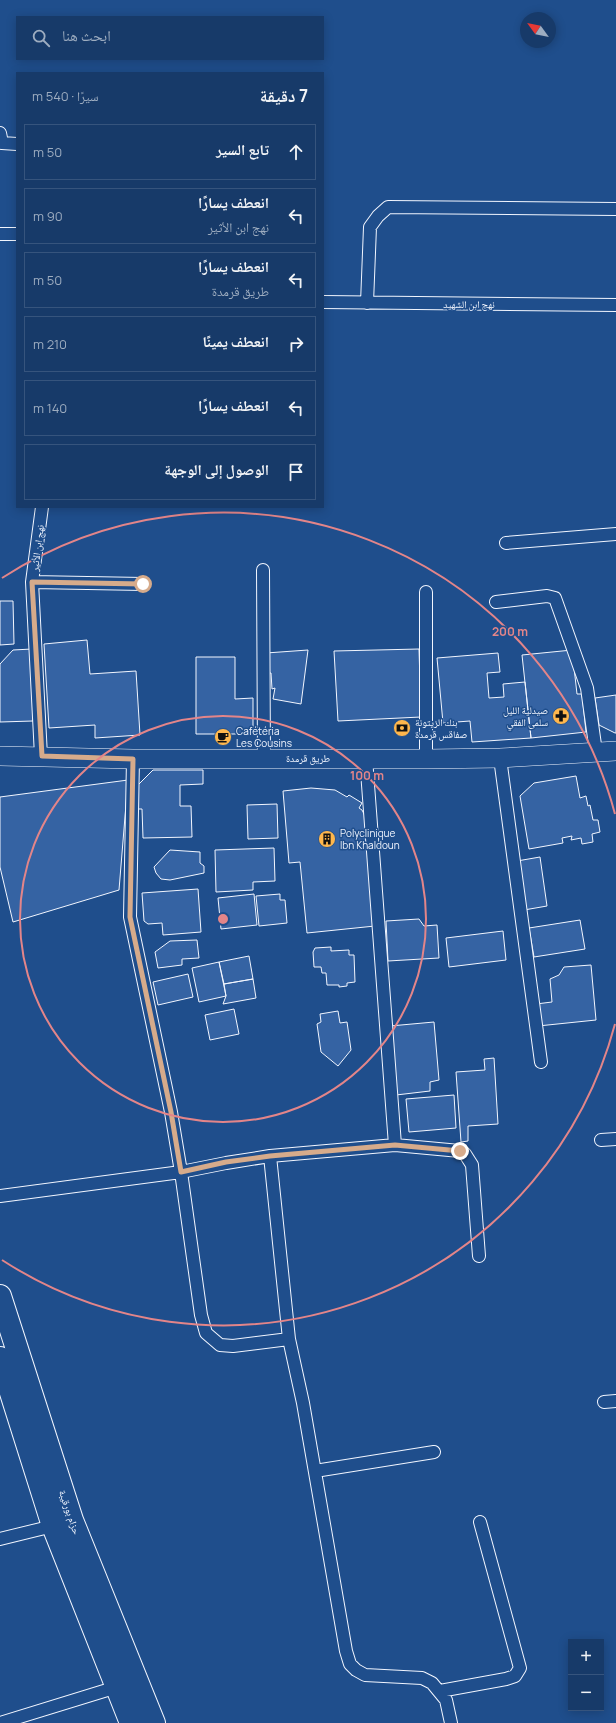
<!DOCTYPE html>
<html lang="ar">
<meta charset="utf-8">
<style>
body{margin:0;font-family:Manrope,"Noto Naskh Arabic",sans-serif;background:#244571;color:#f1f3f6;direction:rtl}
.controls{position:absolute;right:12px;bottom:12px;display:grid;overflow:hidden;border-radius:0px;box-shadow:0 2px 10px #0003}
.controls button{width:36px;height:36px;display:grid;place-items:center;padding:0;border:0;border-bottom:1px solid #36547d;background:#173a69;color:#f1f3f6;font:20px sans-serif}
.compass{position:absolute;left:520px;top:12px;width:36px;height:36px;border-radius:50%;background:#173a69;box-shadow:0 2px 10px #0003;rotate:303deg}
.stop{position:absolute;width:12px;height:12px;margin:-9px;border:3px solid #d6ab8b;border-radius:50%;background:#fff}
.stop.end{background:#d6ab8b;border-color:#fff;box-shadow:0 1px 4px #0008}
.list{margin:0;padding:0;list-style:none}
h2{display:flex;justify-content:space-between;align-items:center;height:52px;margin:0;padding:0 16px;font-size:17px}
h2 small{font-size:13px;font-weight:400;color:#9eadc0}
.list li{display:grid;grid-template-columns:26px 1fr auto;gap:12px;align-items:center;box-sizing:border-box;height:56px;margin:0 8px 8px;padding:0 8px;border:1px solid #36547d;border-radius:0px}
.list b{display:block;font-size:15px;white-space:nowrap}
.list p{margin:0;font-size:13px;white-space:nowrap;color:#9eadc0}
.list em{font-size:13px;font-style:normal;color:#9eadc0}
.icon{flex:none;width:22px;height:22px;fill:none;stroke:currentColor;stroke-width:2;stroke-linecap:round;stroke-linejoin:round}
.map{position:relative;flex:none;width:616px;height:1723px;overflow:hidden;direction:ltr}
.search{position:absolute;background:#173a69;box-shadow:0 2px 10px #0003;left:16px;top:16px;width:308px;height:44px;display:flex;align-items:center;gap:10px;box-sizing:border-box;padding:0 14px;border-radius:0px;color:#9eadc0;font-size:15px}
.panel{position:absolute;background:#173a69;box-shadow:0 2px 10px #0003;left:16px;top:72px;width:308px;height:436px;border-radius:0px;direction:rtl}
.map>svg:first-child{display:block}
</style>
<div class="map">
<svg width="616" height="1723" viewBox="0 0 616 1723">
<rect width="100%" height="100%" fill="#1f4e8c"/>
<!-- building -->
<path fill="#3563a3" stroke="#f2f6ff" d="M 0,601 L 13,601 L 14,644 L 0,645 Z
M 87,640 L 90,674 L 136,671 L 140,735 L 95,738 L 95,725 L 49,728 L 44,644 Z
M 32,649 L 33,721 L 0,722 L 0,664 L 13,650 Z
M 419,649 L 421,717 L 338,721 L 334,651 Z
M 308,650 L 301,704 L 273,699 L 275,688 L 272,689 L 271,673 L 268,673 L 266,653 Z
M 572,650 L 577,694 L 582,694 L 586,732 L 531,738 L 522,655 Z
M 498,653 L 500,672 L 487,673 L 489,698 L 504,697 L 503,684 L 525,682 L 531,738 L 472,742 L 470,721 L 443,723 L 437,658 Z
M 196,657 L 235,657 L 235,699 L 253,698 L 253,734 L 196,734 Z
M 616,695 L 616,733 L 615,733 L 599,725 L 595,698 Z
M 153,770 L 203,770 L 203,784 L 180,785 L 180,806 L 191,806 L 192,837 L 143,838 L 142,809 L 138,809 L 138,785 Z
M 576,776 L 580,798 L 586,796 L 588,806 L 590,805 L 593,820 L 598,820 L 600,832 L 592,834 L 593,842 L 582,844 L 581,838 L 571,840 L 572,836 L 562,838 L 563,843 L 529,849 L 520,796 L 534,783 Z
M 128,780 L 119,890 L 13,922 L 0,867 L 0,797 Z
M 311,788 L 335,790 L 347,797 L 349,795 L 362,803 L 359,808 L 362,810 L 365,816 L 375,926 L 307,933 L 300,862 L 289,863 L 283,791 Z
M 277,804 L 278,838 L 248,839 L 247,805 Z
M 274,848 L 275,881 L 253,882 L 253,890 L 216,892 L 215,850 Z
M 170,850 L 200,852 L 200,863 L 204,866 L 204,873 L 170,880 L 161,879 L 156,873 L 154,867 Z
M 540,857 L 547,906 L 524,910 L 517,861 Z
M 198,889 L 201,932 L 163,935 L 162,923 L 148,924 L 144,921 L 142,893 Z
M 254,894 L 257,925 L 221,929 L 218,898 Z
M 280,894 L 280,900 L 285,900 L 287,923 L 259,926 L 256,896 Z
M 419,919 L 424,926 L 437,925 L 439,958 L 388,961 L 386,921 Z
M 580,920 L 585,949 L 534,957 L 529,928 Z
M 503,931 L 506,960 L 449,967 L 446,938 Z
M 197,940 L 199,958 L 182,959 L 182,965 L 158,968 L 155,952 L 170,941 Z
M 331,947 L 331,951 L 349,950 L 349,955 L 354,955 L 355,982 L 347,983 L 347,986 L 339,987 L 339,985 L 327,985 L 326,973 L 322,973 L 321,967 L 314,967 L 313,952 L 315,948 Z
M 249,956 L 253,979 L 224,984 L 219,962 Z
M 219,962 L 226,996 L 199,1002 L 192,968 Z
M 591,965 L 596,1020 L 538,1026 L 536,1004 L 552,1002 L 550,979 L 559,975 L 564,967 Z
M 188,974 L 193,997 L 158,1005 L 153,982 Z
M 253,979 L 256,998 L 223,1004 L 226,996 L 224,984 Z
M 234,1009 L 239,1034 L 210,1040 L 205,1015 Z
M 338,1011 L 340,1023 L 347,1022 L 351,1050 L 338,1066 L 321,1052 L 317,1024 L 321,1022 L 320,1014 Z
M 434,1022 L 439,1080 L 430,1082 L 430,1091 L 396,1095 L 390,1026 Z
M 494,1058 L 498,1124 L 468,1126 L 468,1141 L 461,1142 L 456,1072 L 485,1070 L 484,1059 Z
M 454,1095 L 456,1128 L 409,1132 L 406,1099 Z"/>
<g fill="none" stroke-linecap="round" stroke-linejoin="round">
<!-- street casing -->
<g stroke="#f2f6ff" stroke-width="14">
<path id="street" d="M 0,133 L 2,143 L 17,144
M 0,234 L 17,234
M 323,302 L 616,305
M 367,303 L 370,227 L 378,216 L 388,207 L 616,209
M 506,543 L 616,534
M 263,570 L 264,758
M 32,582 L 143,584
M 426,592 L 426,759
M 496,602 L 547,596 L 555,598 L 587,688 L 596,752
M 41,756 L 32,582 L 42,507
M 366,758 L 395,1145
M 500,758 L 541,1062
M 133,759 L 130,917 L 171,1112 L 181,1172 L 201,1315 L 206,1333 L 220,1345 L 233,1346 L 289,1339 L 303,1403 L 346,1651 L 350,1664 L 356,1670 L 365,1675 L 422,1678 L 432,1683 L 446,1700 L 451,1723
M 601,1140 L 616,1139
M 270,1156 L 395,1145 L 460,1151 L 465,1154 L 472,1165 L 479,1256
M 0,1196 L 181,1172 L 226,1163 L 270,1156 L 289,1339
M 604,1402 L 616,1401
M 315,1471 L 434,1452
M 0,1539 L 53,1526
M 440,1691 L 506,1679 L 515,1676 L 520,1668 L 480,1522
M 0,1723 L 117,1687"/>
</g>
<!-- primary casing -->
<g stroke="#f2f6ff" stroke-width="20">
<path id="primary" d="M 0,756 L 133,759 L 426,759 L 500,758 L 616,751"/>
</g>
<!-- highway casing -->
<g stroke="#f2f6ff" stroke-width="24">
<path id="highway" d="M 0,1296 L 72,1520 L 154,1723
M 0,1358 L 53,1526 L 131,1723"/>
</g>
<!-- street -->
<use href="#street" stroke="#1f4e8c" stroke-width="12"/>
<!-- primary -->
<use href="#primary" stroke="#1f4e8c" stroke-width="19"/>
<!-- highway -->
<use href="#highway" stroke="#1f4e8c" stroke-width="22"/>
</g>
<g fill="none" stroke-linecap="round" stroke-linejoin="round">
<!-- route -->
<path stroke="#d6ab8b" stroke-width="5" d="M 143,584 L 32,582 L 42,756 L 133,759 L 130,917 L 171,1112 L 181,1172 L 226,1162 L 270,1156 L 395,1145 L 460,1151"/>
</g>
<!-- distance rings -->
<g fill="none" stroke="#e38589" stroke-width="2">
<circle cx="223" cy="919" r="203"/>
<path d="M615 1024A406 406 0 0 1 2 1260M2 578A406 406 0 0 1 615 814"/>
</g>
<!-- icons -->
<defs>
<g id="pharmacy-disc" transform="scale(0.9)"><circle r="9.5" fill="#ffb74d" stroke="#1f4e8c"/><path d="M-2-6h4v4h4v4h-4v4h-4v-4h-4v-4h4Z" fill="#111"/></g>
<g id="bank-disc" transform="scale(0.9)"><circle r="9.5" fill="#ffb74d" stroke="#1f4e8c"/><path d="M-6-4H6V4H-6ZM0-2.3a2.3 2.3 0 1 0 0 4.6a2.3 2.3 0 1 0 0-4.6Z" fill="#111"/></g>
<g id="cafe-disc" transform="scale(0.9)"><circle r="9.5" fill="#ffb74d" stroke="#1f4e8c"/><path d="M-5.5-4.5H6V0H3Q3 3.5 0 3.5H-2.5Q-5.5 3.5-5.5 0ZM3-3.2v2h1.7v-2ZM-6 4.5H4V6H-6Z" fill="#111"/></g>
<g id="building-disc" transform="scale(0.9)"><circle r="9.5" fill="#ffb74d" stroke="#1f4e8c"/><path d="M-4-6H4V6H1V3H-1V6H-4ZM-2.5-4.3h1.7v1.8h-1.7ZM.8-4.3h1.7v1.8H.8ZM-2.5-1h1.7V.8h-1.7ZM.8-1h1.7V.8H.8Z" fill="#111"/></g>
</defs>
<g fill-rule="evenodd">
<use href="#pharmacy-disc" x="561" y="716"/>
<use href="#bank-disc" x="402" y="728"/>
<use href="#cafe-disc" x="223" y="737"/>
<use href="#building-disc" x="327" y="839"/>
</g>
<g text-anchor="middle" stroke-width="3" stroke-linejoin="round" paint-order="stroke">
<!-- street labels -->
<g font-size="10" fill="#f2f6ff" stroke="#1f4e8c">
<text x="469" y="308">نهج ابن الشهيد</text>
<text transform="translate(37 548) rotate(-83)" y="4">نهج ابن الأثير</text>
<text x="308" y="762">طريق قرمدة</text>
<text transform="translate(70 1512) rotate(71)" y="4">حزام بورقيبة</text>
</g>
<!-- poi labels -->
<g font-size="10" fill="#f2f6ff" stroke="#1f4e8c" text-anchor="start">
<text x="548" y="714" text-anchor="end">صيدلية الليل<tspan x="548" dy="12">سلمى الفقي</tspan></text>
<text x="415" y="726">بنك الزيتونة<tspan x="415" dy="12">صفاقس قرمدة</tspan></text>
<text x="236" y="735">Cafétéria<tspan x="236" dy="12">Les Cousins</tspan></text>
<text x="340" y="837">Polyclinique<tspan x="340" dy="12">Ibn Khaldoun</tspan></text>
</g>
</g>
<circle cx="223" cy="919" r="6" fill="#e38589" stroke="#1f4e8c" stroke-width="2"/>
<g font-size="12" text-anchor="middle" font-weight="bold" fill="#e38589" stroke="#1f4e8c" stroke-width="3" stroke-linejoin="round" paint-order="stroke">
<text x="510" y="636">200 m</text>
<text x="367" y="780">100 m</text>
</g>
</svg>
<div class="controls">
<button>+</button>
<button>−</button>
</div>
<svg class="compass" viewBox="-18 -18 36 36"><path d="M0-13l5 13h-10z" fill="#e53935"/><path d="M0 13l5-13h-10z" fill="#9eadc0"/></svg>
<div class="stop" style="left:143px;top:584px"></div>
<div class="stop end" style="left:460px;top:1151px"></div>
<div class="search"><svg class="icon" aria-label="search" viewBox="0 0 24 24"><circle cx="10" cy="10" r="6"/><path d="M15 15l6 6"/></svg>ابحث هنا</div>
<section class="panel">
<h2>7 دقيقة<small>سيرًا · 540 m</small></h2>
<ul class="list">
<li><svg class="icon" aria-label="ahead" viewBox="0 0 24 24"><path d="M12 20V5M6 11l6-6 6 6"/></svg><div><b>تابع السير</b></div><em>50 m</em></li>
<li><svg class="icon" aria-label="left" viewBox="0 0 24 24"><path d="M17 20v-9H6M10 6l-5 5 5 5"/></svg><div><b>انعطف يسارًا</b><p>نهج ابن الأثير</p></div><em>90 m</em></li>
<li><svg class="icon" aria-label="left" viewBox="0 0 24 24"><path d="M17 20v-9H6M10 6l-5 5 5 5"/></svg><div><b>انعطف يسارًا</b><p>طريق قرمدة</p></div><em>50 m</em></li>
<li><svg class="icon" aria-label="right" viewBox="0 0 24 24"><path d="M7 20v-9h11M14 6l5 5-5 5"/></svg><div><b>انعطف يمينًا</b></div><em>210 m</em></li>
<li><svg class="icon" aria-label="left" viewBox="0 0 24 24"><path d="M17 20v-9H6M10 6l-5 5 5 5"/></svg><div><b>انعطف يسارًا</b></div><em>140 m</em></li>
<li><svg class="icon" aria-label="arrive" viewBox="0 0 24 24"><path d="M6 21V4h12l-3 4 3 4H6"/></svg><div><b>الوصول إلى الوجهة</b></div></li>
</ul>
</section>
</div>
